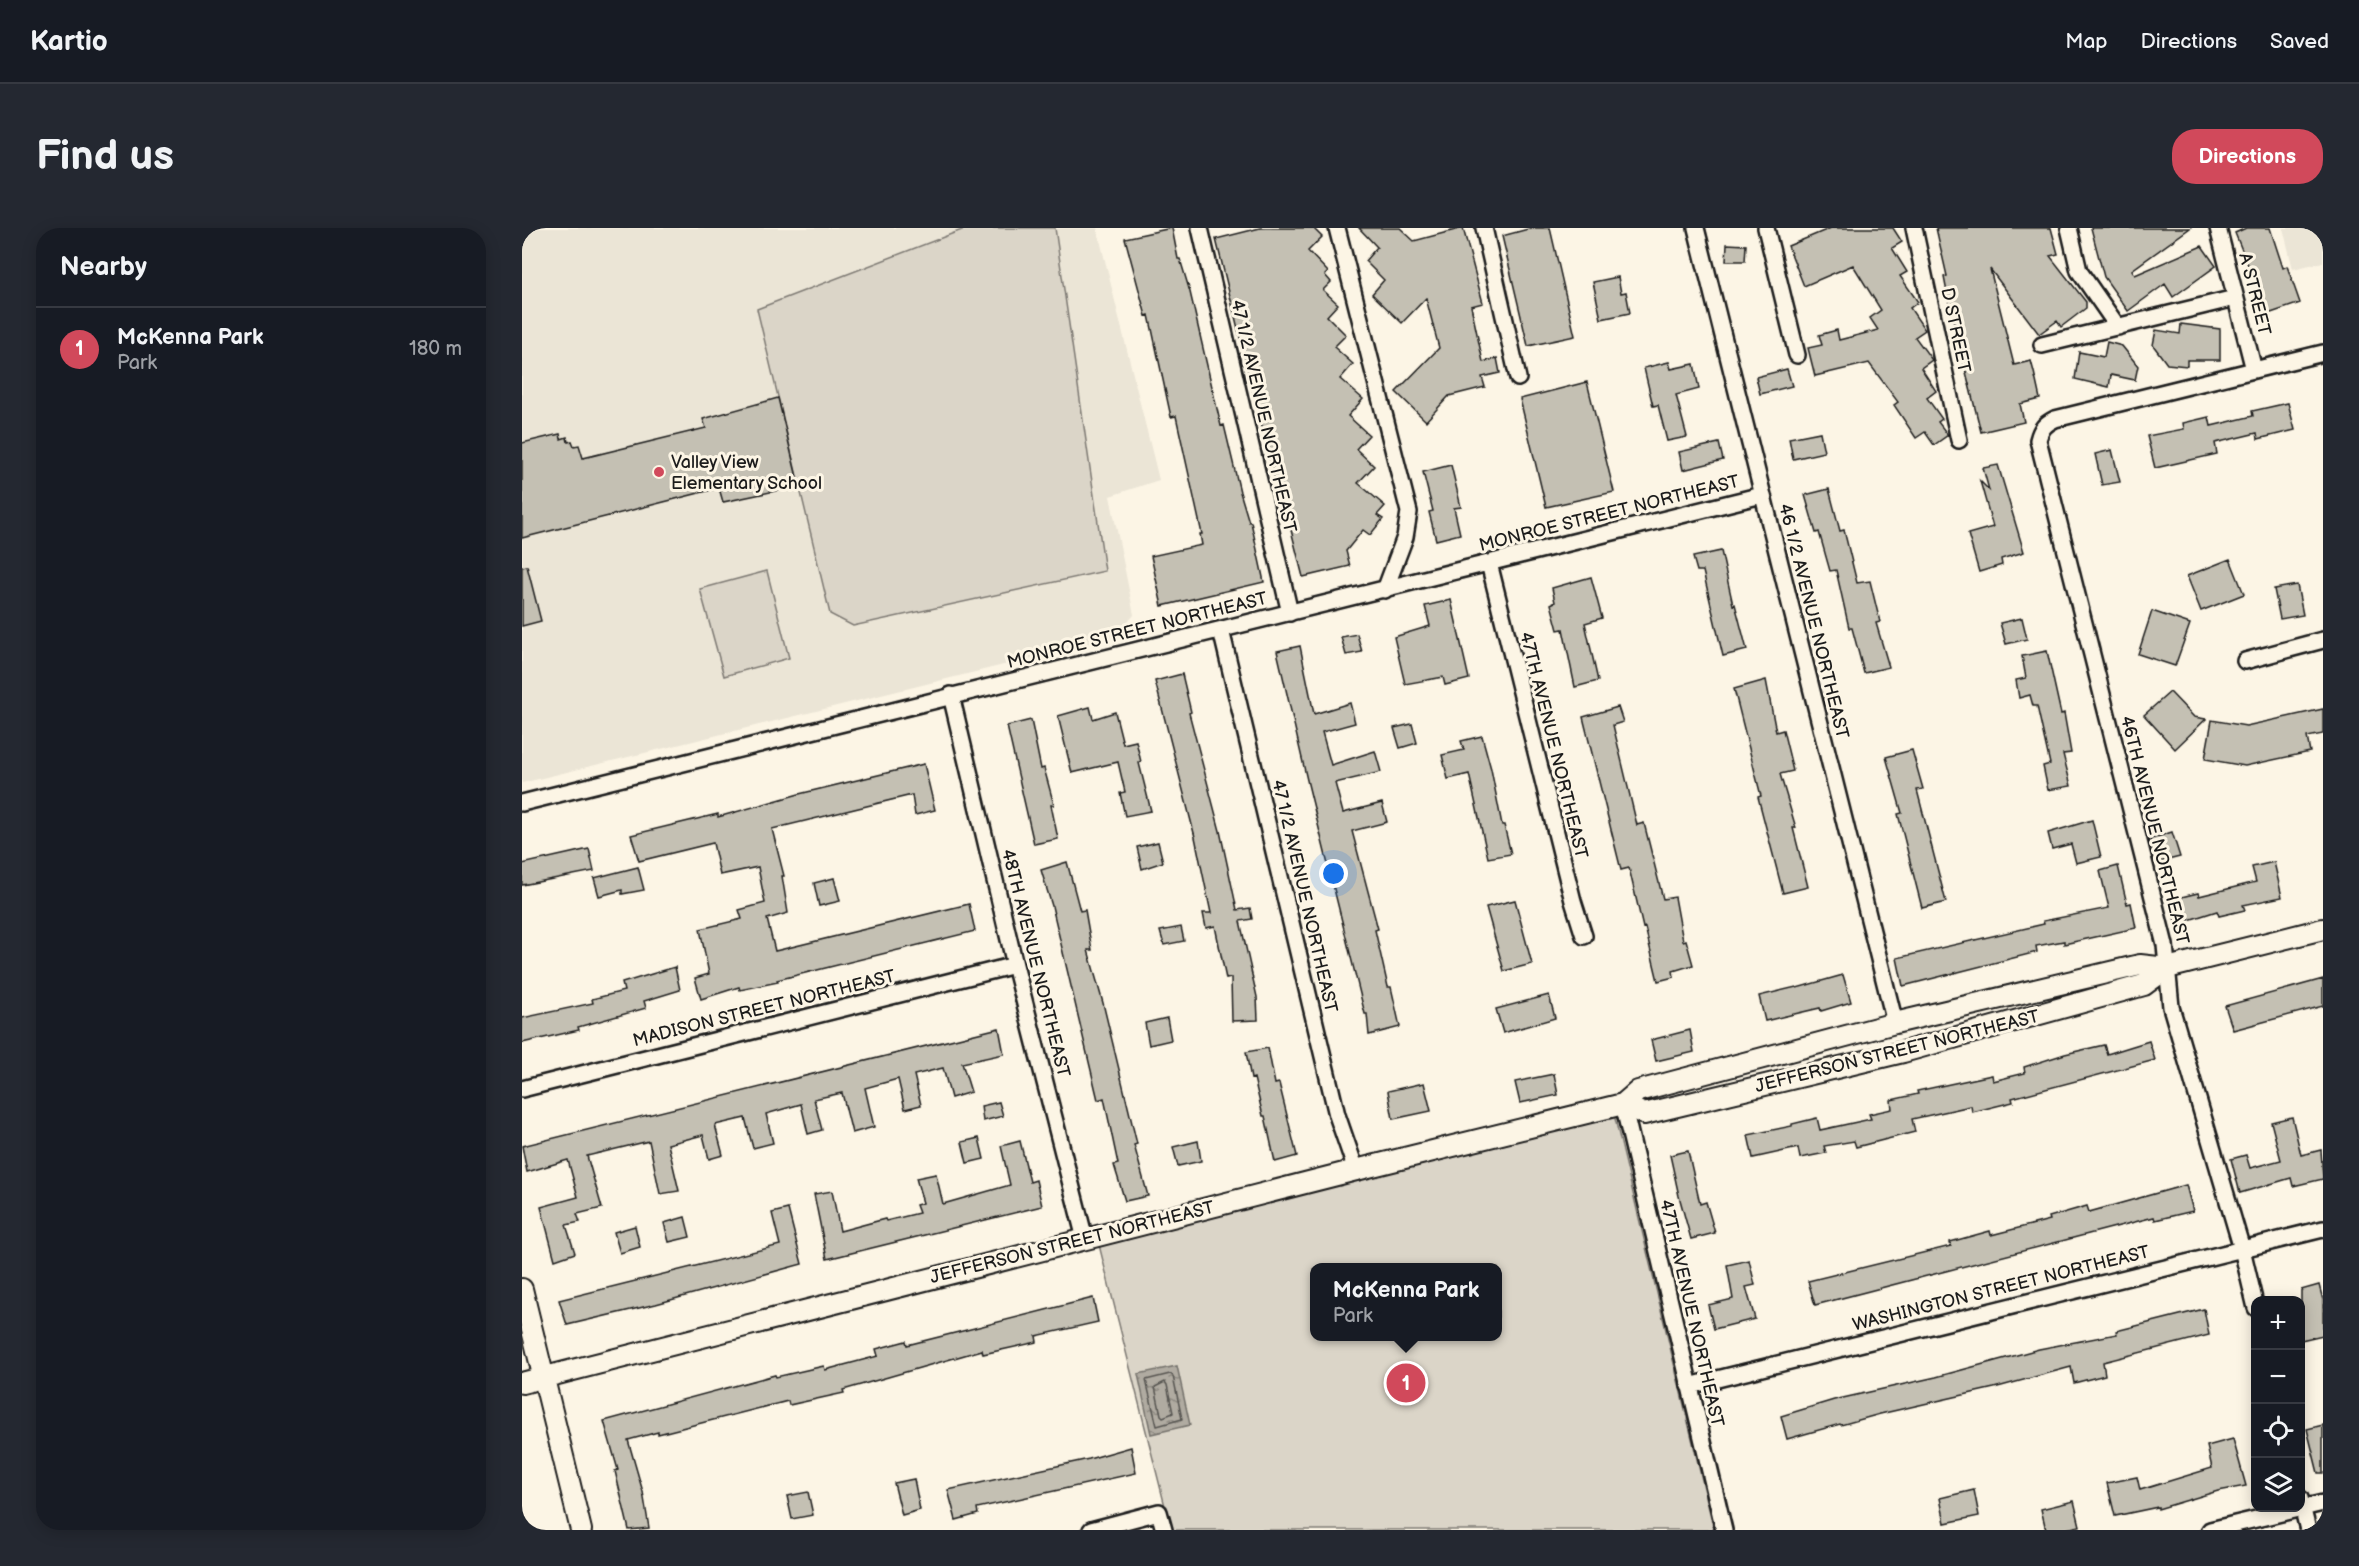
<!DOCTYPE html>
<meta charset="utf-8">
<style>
body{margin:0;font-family:"Balsamiq Sans",sans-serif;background:#242831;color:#f1f3f6}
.controls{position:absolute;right:18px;bottom:18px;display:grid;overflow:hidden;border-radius:12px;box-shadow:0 3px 15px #0003}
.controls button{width:54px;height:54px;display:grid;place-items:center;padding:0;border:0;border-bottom:2px solid #363941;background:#171b24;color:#f1f3f6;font:30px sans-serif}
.you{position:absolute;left:812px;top:646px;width:21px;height:21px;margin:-15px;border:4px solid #fff;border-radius:50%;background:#1a73e8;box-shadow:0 0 0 9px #1a73e833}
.badge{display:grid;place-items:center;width:39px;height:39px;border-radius:50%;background:#d1495b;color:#fff;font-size:20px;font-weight:700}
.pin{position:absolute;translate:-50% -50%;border:3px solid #fff;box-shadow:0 2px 6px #0006}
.popup{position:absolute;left:788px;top:1035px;width:192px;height:78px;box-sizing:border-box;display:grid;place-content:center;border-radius:12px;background:#171b24;filter:drop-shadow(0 2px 4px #0005);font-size:20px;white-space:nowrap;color:#9ea1a6}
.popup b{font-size:22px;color:#f1f3f6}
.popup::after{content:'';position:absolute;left:50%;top:100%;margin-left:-12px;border:12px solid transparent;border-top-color:#171b24}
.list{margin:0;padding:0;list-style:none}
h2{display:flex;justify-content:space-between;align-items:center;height:78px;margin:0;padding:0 24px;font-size:26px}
h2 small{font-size:20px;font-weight:400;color:#9ea1a6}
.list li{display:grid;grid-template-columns:39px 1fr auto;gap:18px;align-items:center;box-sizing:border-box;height:84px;padding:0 24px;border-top:2px solid #363941}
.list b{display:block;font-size:22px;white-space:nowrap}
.list p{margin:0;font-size:20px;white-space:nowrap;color:#9ea1a6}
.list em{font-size:20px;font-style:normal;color:#9ea1a6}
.icon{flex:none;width:33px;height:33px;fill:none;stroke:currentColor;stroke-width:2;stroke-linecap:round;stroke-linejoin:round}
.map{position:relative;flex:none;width:1801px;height:1302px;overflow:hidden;border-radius:24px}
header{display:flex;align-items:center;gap:36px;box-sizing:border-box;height:84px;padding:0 30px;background:#171b24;border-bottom:2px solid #363941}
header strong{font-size:28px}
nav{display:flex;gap:33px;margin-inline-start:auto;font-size:21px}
.intro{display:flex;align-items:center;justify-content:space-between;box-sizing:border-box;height:144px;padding:0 36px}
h1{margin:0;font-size:42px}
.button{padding:15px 27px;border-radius:24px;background:#d1495b;color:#fff;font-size:21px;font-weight:700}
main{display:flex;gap:36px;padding:0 36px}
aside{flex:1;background:#171b24;border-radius:24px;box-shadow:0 3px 15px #0003}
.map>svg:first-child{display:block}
</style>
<header>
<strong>Kartio</strong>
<nav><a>Map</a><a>Directions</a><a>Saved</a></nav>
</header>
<div class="intro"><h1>Find us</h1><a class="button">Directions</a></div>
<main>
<aside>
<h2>Nearby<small></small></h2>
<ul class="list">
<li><span class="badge">1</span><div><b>McKenna Park</b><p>Park</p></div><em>180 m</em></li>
</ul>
</aside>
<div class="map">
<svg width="1801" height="1302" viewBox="0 0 1801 1302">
<defs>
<pattern id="water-ripples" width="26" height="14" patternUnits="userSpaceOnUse" patternTransform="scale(1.5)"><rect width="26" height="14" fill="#b0aba1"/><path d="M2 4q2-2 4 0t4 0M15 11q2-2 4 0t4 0" fill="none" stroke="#8e8a82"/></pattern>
</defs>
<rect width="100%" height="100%" fill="#fcf5e5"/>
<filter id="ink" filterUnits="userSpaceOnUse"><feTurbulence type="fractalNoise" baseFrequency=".0167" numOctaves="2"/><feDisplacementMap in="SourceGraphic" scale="12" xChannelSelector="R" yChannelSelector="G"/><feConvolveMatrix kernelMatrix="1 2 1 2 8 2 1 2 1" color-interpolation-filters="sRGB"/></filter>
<g filter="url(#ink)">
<!-- built -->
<path fill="#ebe5d6" d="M 0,0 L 575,0 L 637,252 L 588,268 L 612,387 L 592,410 L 0,555 Z
M 1761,0 L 1801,0 L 1801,34 L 1771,41 Z"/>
<!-- park -->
<path fill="#dbd5c8" stroke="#7c7872" stroke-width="1.5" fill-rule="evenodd" d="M 445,0 L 533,0 L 583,343 L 331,398 L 308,386 L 235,81 Z
M 245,343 L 267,430 L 202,448 L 178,361 Z
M 1089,874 L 1192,1302 L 649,1302 L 575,1009 ZM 792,1040 L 976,1040 L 976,1108 L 792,1108 Z"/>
<!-- water -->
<path fill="url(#water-ripples)" stroke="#75726c" stroke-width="1.5" d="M 655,1138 L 668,1197 L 629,1206 L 616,1146 Z"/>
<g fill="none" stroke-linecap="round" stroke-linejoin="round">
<!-- shore -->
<path stroke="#575551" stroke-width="1.5" d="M 648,1146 L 651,1148 L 660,1191 L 635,1198 L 624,1152 Z
M 643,1154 L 645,1157 L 651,1185 L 641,1189 L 639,1187 L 633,1159 Z"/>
</g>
<!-- building -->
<path fill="#c4c0b3" stroke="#1c1c1c" stroke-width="1.5" d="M 650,0 L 656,31 L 658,31 L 668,64 L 699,198 L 702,197 L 718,264 L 727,294 L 729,294 L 742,354 L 640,378 L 629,328 L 680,317 L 678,306 L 680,306 L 654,188 L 649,189 L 627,87 L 624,88 L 603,10 Z
M 738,0 L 791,0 L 800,9 L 786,23 L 806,44 L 803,47 L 809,54 L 801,62 L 816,76 L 805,88 L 824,107 L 812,119 L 831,136 L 818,151 L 841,171 L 826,188 L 847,207 L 834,221 L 852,238 L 836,255 L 863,278 L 855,287 L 861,291 L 848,307 L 841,302 L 824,323 L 828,338 L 781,349 L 757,255 L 754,256 L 694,11 Z
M 837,0 L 878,0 L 892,13 L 941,0 L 961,75 L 949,78 L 961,134 L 975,130 L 978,145 L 960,149 L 963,159 L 927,168 L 904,193 L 874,164 L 917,120 L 904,70 L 880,95 L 850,66 L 862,52 L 843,33 L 855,19 Z
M 1010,0 L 1028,0 L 1053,108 L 1006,118 L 980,8 Z
M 1309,0 L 1371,0 L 1380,14 L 1370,20 L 1385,44 L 1378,48 L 1396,74 L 1388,80 L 1403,102 L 1393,109 L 1410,132 L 1399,140 L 1414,163 L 1405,170 L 1420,191 L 1416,194 L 1426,207 L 1412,217 L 1403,204 L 1394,210 L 1372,177 L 1376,174 L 1347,135 L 1293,148 L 1286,120 L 1300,117 L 1297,107 L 1315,102 L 1317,112 L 1356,102 L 1348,90 L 1359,82 L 1331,37 L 1282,58 L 1266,18 Z
M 1414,0 L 1529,0 L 1536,26 L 1528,28 L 1564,74 L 1564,80 L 1539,99 L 1535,93 L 1517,106 L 1468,41 L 1492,137 L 1509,133 L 1512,144 L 1518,171 L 1498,176 L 1502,194 L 1459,204 L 1428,80 L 1422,49 L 1425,48 Z
M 1569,0 L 1668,0 L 1610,42 L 1613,47 L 1680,18 L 1694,38 L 1651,69 L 1643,56 L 1606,83 L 1582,49 Z
M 1724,0 L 1748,0 L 1761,40 L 1765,38 L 1778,75 L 1746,86 L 1713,5 Z
M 1205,16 L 1224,17 L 1223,33 L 1204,33 Z
M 1096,49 L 1099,65 L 1104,64 L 1108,85 L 1079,91 L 1071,54 Z
M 1659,96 L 1698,101 L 1698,132 L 1665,132 L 1665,138 L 1645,136 L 1631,117 L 1634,102 L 1658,106 Z
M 1585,114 L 1600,118 L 1616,138 L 1613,152 L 1589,147 L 1587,159 L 1553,151 L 1557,124 L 1582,129 Z
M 1147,134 L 1149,141 L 1172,136 L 1177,161 L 1154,167 L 1165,209 L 1145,213 L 1136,177 L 1131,178 L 1122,140 Z
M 1265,141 L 1270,158 L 1238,166 L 1234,149 Z
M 1065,154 L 1092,264 L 1024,279 L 998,171 Z
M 256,170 L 277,258 L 201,274 L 197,260 L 0,310 L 0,215 L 38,206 L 39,211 L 45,209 L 46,214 L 50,213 L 52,218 L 57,217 L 61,230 L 184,200 L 181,191 Z
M 1766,175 L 1773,202 L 1736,211 L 1735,205 L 1693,215 L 1695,226 L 1633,240 L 1625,208 L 1662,201 L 1661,195 L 1687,189 L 1689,198 L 1731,188 L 1730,183 Z
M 1298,204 L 1302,224 L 1271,231 L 1267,210 Z
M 1197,215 L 1201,232 L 1161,242 L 1157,224 Z
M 1590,222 L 1598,254 L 1580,257 L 1573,226 Z
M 929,237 L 939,279 L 932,280 L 938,306 L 914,312 L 907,284 L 911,283 L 901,244 Z
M 1476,237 L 1502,324 L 1479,331 L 1480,337 L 1457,344 L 1446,306 L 1471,299 L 1458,253 L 1467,262 L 1461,240 Z
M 1307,261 L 1318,303 L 1322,302 L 1335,355 L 1348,353 L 1358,394 L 1354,395 L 1367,439 L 1342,445 L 1330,400 L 1327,400 L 1314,342 L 1308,343 L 1297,304 L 1294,305 L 1283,267 Z
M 1199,323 L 1211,377 L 1213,376 L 1225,422 L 1201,428 L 1181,343 L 1175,343 L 1171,329 Z
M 1708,331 L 1722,366 L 1679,383 L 1665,348 Z
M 5,338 L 19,393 L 0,398 L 0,339 Z
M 1069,349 L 1080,390 L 1063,395 L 1076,453 L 1053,459 L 1041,401 L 1036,402 L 1029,376 L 1033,374 L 1030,360 Z
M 1775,357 L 1781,387 L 1758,391 L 1752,361 Z
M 929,372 L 947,451 L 923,457 L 921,449 L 883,456 L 872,409 L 908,398 L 903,378 Z
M 1630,383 L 1668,396 L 1653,438 L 1616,426 Z
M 1500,390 L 1505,411 L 1484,416 L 1478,395 Z
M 835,406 L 840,424 L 824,427 L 819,409 Z
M 778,418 L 792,486 L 828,475 L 833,495 L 800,504 L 809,537 L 853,523 L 859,544 L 813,555 L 821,585 L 860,575 L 865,594 L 830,603 L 856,701 L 853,702 L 866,759 L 869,759 L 878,799 L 847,807 L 845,786 L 843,786 L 785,552 L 755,423 Z
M 1525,423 L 1539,486 L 1542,485 L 1549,525 L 1541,526 L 1549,558 L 1526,562 L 1521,538 L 1528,536 L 1515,478 L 1511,478 L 1508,467 L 1497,470 L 1494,452 L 1504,450 L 1500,428 Z
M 660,446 L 669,484 L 667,485 L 698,603 L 715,682 L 728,680 L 730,691 L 718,693 L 735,769 L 736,792 L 710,793 L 709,750 L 704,751 L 693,698 L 684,700 L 681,685 L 689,685 L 673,609 L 633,453 Z
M 1244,452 L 1254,504 L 1261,502 L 1271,543 L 1258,546 L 1274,600 L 1271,600 L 1286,659 L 1261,665 L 1236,569 L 1239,568 L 1212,461 Z
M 1648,464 L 1672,489 L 1684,491 L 1653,521 L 1622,487 Z
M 568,479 L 571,491 L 593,484 L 601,516 L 614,513 L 619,534 L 617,535 L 629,583 L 603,588 L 598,565 L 603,564 L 596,534 L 550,545 L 536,488 Z
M 1096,479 L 1101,494 L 1091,497 L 1115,597 L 1122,595 L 1141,671 L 1153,669 L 1161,713 L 1164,712 L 1171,737 L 1151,743 L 1152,749 L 1136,753 L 1123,699 L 1121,700 L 1107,640 L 1099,642 L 1061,489 Z
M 1801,481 L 1801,506 L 1785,509 L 1788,524 L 1723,538 L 1683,531 L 1690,492 L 1724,498 Z
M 509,492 L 519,541 L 522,540 L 532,577 L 529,577 L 536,611 L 512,616 L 485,498 Z
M 890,496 L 895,515 L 878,520 L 872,500 Z
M 960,508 L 969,541 L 980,597 L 982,597 L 989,626 L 966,630 L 947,546 L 926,551 L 920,527 L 942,522 L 939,513 Z
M 1390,522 L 1401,561 L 1395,562 L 1424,674 L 1400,680 L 1376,586 L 1380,585 L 1364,529 Z
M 402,536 L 413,582 L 393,587 L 390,567 L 250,601 L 262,648 L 260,648 L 266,685 L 245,691 L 253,723 L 447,676 L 453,703 L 255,752 L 256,754 L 218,762 L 217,759 L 179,771 L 173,750 L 187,746 L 178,701 L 220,691 L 217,682 L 243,675 L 236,639 L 198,647 L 191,615 L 117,633 L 109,607 L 196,586 L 196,589 L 277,566 Z
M 1570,592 L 1579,629 L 1554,635 L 1549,616 L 1530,621 L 1526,605 Z
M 1650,604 L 1658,629 L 1634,635 L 1628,611 Z
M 636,614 L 641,634 L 620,641 L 615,619 Z
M 67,621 L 72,643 L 0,657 L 0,636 Z
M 545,634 L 558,683 L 563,682 L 570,722 L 566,722 L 581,775 L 615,916 L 612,917 L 626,968 L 603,973 L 592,937 L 596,936 L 582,870 L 576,872 L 530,678 L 519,642 Z
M 1752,634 L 1760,669 L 1721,677 L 1723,682 L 1697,688 L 1695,683 L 1654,696 L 1647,672 L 1676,665 L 1677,668 L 1734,654 L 1730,639 Z
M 1596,638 L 1605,676 L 1609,675 L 1614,700 L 1542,716 L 1542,713 L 1514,718 L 1515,724 L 1381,758 L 1375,730 L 1522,696 L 1521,693 L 1587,680 L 1578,643 Z
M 116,639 L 122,662 L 100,666 L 100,662 L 77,668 L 72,650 Z
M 312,650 L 318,673 L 297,678 L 292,655 Z
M 993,672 L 1010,736 L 982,743 L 964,679 Z
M 659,699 L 662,713 L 642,717 L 638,703 Z
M 153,739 L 158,762 L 122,773 L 124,780 L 56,799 L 57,802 L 0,815 L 0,790 L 71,775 L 70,771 L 102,763 L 100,755 Z
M 1321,747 L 1329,774 L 1299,783 L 1298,780 L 1243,793 L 1237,768 L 1274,759 L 1275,760 Z
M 1801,751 L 1801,778 L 1711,802 L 1703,778 Z
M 1027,767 L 1033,790 L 981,805 L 974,781 Z
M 645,790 L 649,812 L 627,817 L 623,795 Z
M 477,800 L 482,826 L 440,835 L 449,864 L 429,870 L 421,840 L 392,847 L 399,877 L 383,881 L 376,851 L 343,860 L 352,899 L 330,905 L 320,865 L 292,871 L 300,902 L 286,906 L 279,876 L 244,886 L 251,915 L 231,920 L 223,890 L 193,897 L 201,927 L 187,931 L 181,907 L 146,916 L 157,963 L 138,966 L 127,913 L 65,928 L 80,980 L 55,986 L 58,994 L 44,997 L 53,1025 L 33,1032 L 19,979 L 56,969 L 46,932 L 5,944 L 0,918 Z
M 1168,802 L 1172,824 L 1134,833 L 1129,812 Z
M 1627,813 L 1633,832 L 1490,870 L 1491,874 L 1450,884 L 1449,878 L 1390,891 L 1393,904 L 1334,919 L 1332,913 L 1302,918 L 1304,925 L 1278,930 L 1276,920 L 1231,930 L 1226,907 L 1270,898 L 1270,896 L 1295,890 L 1298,902 L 1349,891 L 1347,886 L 1370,881 L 1369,872 L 1396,866 L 1395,863 L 1470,847 L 1471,853 L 1503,845 L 1502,839 L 1543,826 L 1582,817 L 1585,826 Z
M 746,820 L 753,856 L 757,855 L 775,928 L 753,934 L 743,888 L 741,888 L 732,850 L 729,851 L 724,824 Z
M 1032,846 L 1036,867 L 998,875 L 993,854 Z
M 902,855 L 909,883 L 871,891 L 866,863 Z
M 477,874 L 481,888 L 461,893 L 459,878 Z
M 1770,889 L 1779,927 L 1799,922 L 1801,951 L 1771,958 L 1769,950 L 1718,965 L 1709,931 L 1724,927 L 1728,940 L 1759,932 L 1749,894 Z
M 457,910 L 462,931 L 445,935 L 440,914 Z
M 498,913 L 508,954 L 514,952 L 520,978 L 305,1031 L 292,966 L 310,963 L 318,1003 L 363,991 L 364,993 L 397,985 L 394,977 L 401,975 L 394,950 L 414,946 L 421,976 L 488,957 L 479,918 Z
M 676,913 L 679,933 L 656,938 L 651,919 Z
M 1166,923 L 1178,976 L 1184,974 L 1193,1005 L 1169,1011 L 1157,968 L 1148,927 Z
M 1664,957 L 1671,983 L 1633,992 L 1632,989 L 1293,1077 L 1286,1053 L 1429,1018 L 1428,1014 L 1468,1003 L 1469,1007 L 1528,992 L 1527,989 L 1565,978 L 1567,984 Z
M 266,981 L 280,1036 L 134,1076 L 45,1097 L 37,1072 L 258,1017 L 250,985 Z
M 163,989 L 168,1009 L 147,1014 L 142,995 Z
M 113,998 L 118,1019 L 98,1025 L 92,1004 Z
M 1227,1032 L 1233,1057 L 1224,1059 L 1233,1091 L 1192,1101 L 1186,1077 L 1211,1071 L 1205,1037 Z
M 1797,1057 L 1801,1072 L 1801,1107 L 1779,1112 L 1779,1062 Z
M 571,1070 L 576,1094 L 514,1108 L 515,1114 L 461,1126 L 460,1122 L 321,1162 L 322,1165 L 267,1177 L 266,1173 L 136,1206 L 136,1204 L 106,1212 L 121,1264 L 127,1300 L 107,1302 L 93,1243 L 96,1242 L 82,1193 L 253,1147 L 254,1149 L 302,1138 L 303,1142 L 356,1128 L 354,1121 L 384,1113 L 385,1117 Z
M 1682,1081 L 1687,1107 L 1581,1134 L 1583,1147 L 1552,1155 L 1549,1139 L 1472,1160 L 1358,1186 L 1319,1197 L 1318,1196 L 1265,1211 L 1259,1188 L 1312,1172 L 1414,1149 L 1517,1121 L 1595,1106 L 1594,1103 Z
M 1801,1197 L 1801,1245 L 1796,1245 L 1785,1201 Z
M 1711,1211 L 1724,1258 L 1696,1263 L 1636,1281 L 1636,1279 L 1593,1288 L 1585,1255 L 1615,1249 L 1618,1262 L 1690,1240 L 1685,1218 Z
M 609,1219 L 614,1245 L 455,1280 L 456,1286 L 434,1292 L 426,1262 L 567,1231 Z
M 392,1251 L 398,1282 L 380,1287 L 372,1255 Z
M 1452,1262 L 1457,1288 L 1423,1295 L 1418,1270 Z
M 286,1264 L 291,1287 L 270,1291 L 265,1268 Z
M 1552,1273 L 1558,1298 L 1539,1302 L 1524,1302 L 1519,1281 Z"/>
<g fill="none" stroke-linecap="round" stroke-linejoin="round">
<!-- minor casing -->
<g stroke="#1c1c1c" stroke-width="20">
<path id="minor" d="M 678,0 L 768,385
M 815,0 L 887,284 L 883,309 L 863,362
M 962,0 L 996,150
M 1174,0 L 1373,795
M 1244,0 L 1275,127
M 1392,0 L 1437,212
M 1547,0 L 1557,43 L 1596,99
M 1696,0 L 1732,142
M 1520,117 L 1713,70
M 967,335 L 1051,673 L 1062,708
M 699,402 L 815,887 L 834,942
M 1723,433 L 1801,412
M 429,467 L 493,737 L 563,1011
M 0,575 L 1240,267
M 0,861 L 493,737
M 1101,876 L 1202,1302
M 1734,1080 L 1720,1021 L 1649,779 L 1643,717 L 1516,212 C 1519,200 1523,196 1533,191 L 1801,125
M 1167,1158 L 1801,1001
M 1778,1270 L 1786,1302
M 569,1302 L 637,1284 L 642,1302
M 1688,1302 L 1801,1275"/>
</g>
<!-- tertiary casing -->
<g stroke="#1c1c1c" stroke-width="24">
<path id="tertiary" d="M 1101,876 L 1122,886 L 1381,824 L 1622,757 L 1645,740
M 0,1061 L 59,1302
M 0,1155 L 834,942 L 1101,876 L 1116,863 L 1373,795 L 1618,737 L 1645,740 L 1801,701"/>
</g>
<!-- minor -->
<use href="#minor" stroke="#fcf5e5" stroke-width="15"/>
<!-- tertiary -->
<use href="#tertiary" stroke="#fcf5e5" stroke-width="20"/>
</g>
</g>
<!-- markers -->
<circle fill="#d1495b" stroke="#fcf5e5" stroke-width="2" cx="137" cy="244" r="6"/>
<g text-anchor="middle" stroke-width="6" stroke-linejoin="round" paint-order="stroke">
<!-- street labels -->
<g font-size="18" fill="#1c1c1c" stroke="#fcf5e5">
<text transform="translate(1733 66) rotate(76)" y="6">A STREET</text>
<text transform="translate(1434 102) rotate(78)" y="6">D STREET</text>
<text transform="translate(742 188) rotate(77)" y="6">47 1/2 AVENUE NORTHEAST</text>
<text transform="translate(1087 285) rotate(-14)" y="6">MONROE STREET NORTHEAST</text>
<text transform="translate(1292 393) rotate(76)" y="6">46 1/2 AVENUE NORTHEAST</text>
<text transform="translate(615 402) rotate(-14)" y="6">MONROE STREET NORTHEAST</text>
<text transform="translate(1032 517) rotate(76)" y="6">47TH AVENUE NORTHEAST</text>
<text transform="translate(1633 602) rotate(76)" y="6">46TH AVENUE NORTHEAST</text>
<text transform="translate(783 668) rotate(77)" y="6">47 1/2 AVENUE NORTHEAST</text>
<text transform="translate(514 735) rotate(76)" y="6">48TH AVENUE NORTHEAST</text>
<text transform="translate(242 780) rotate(-14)" y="6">MADISON STREET NORTHEAST</text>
<text transform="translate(1375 823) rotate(-14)" y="6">JEFFERSON STREET NORTHEAST</text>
<text transform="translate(550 1014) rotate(-14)" y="6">JEFFERSON STREET NORTHEAST</text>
<text transform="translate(1479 1060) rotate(-14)" y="6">WASHINGTON STREET NORTHEAST</text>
<text transform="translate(1170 1085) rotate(77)" y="6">47TH AVENUE NORTHEAST</text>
</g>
<!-- poi labels -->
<g font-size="18" fill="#1c1c1c" stroke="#fcf5e5" text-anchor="start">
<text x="149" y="240">Valley View<tspan x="149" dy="21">Elementary School</tspan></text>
</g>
</g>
</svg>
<div class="controls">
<button>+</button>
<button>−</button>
<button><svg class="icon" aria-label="locate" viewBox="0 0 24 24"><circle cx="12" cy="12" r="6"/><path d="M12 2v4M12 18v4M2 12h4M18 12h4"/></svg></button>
<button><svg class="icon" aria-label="layers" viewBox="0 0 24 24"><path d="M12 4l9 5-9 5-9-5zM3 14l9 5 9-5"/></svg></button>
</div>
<div class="you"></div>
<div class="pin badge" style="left:884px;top:1155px">1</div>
<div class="popup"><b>McKenna Park</b>Park</div>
</div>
</main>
